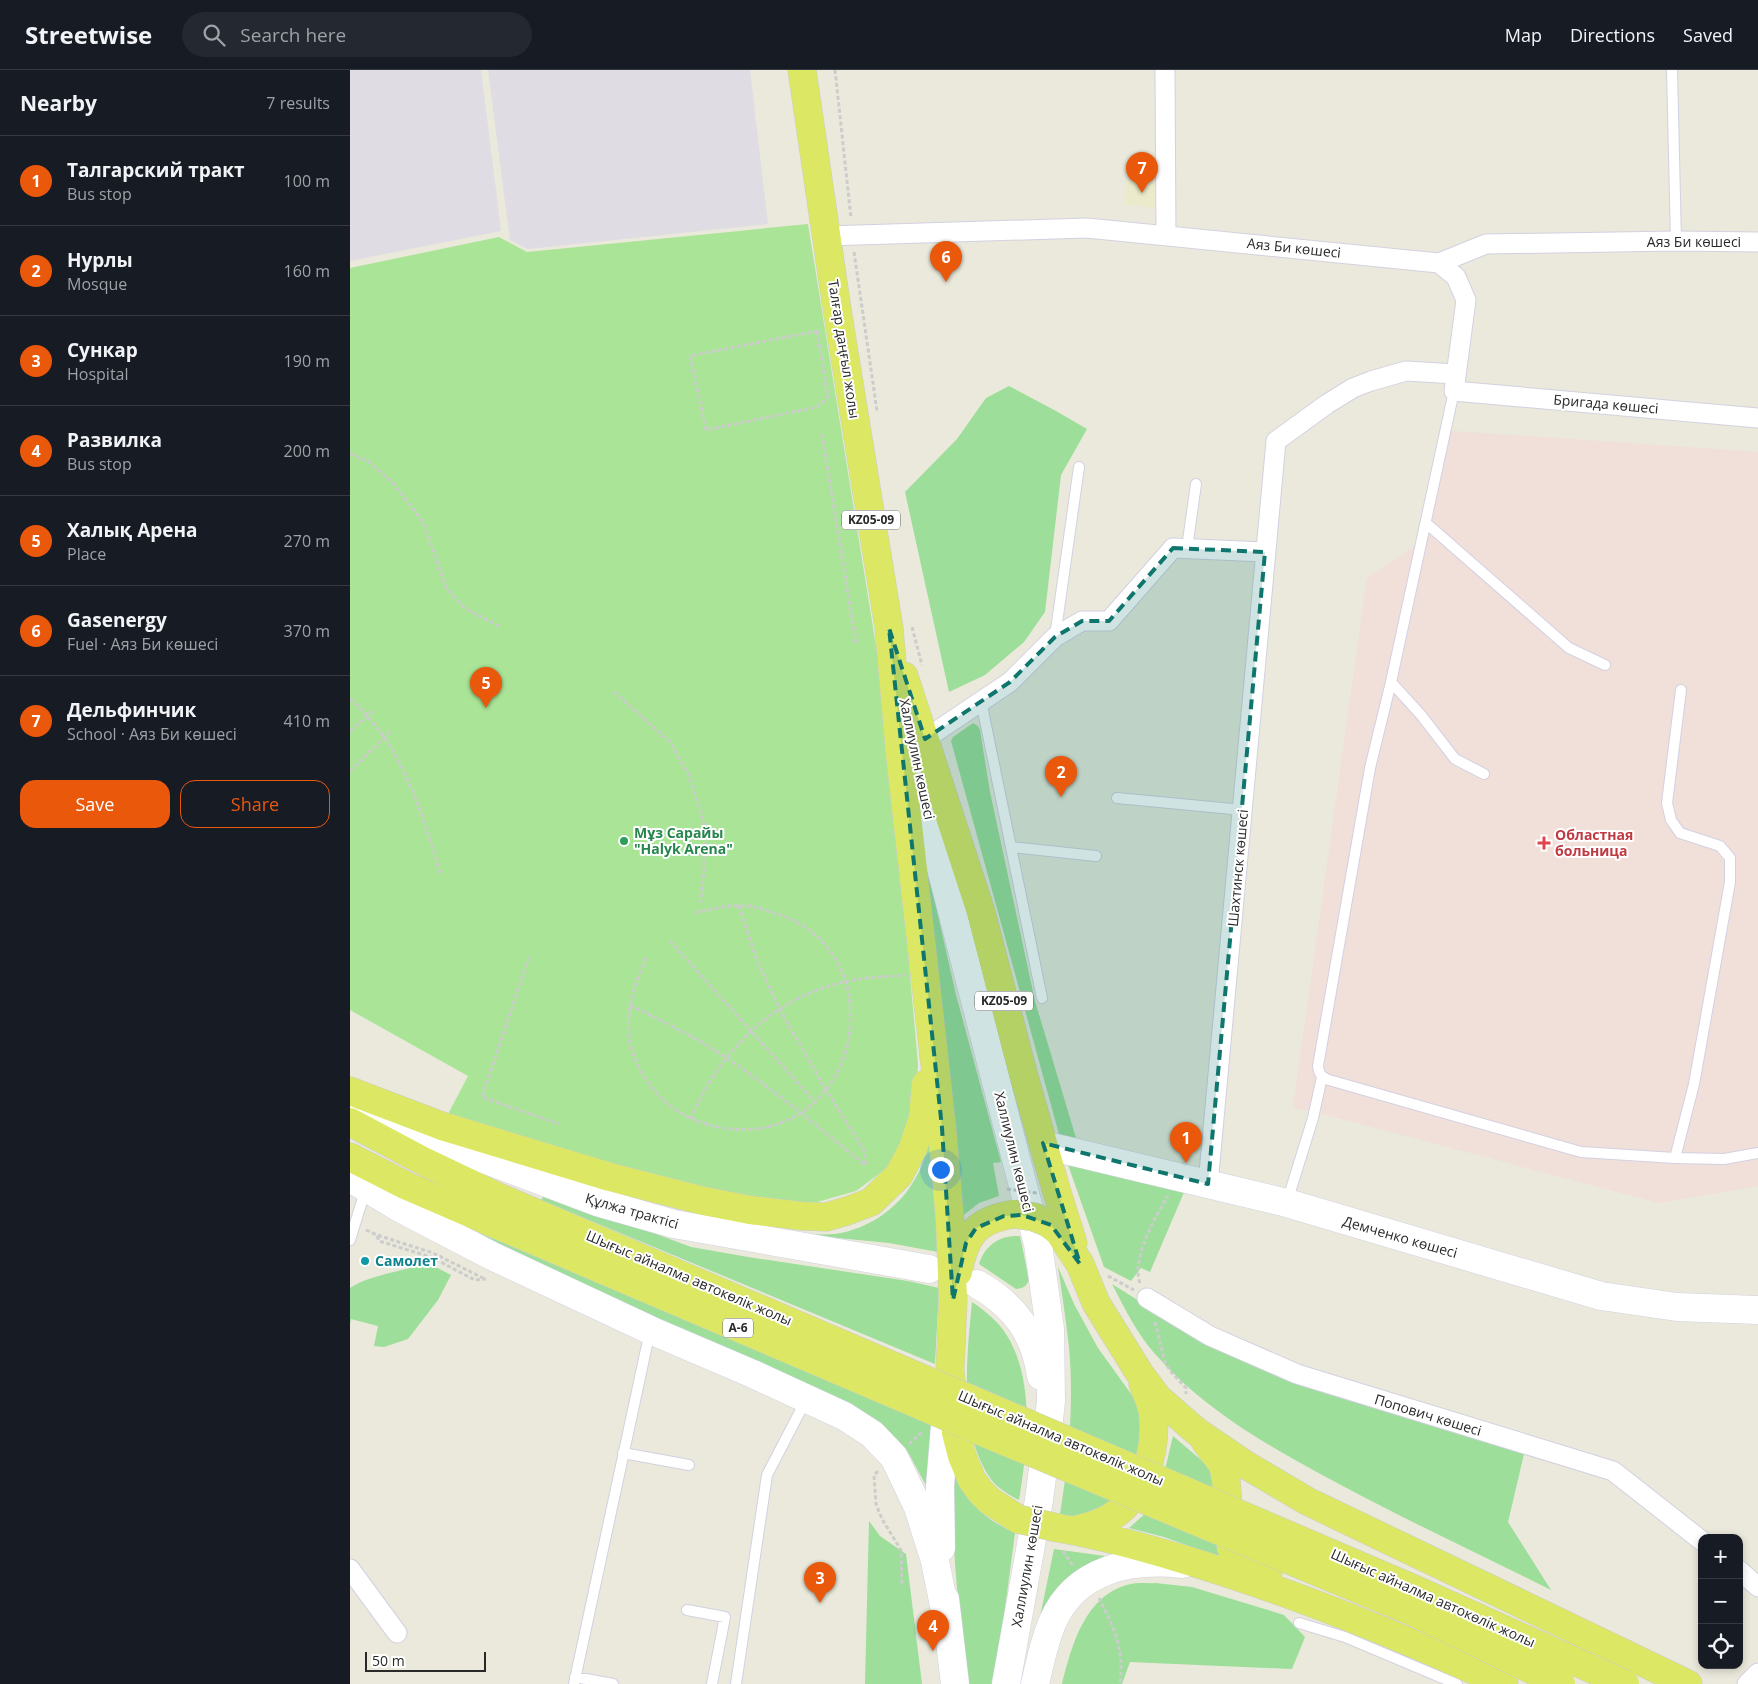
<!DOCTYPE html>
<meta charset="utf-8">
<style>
body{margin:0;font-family:"Open Sans",sans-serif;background:#242831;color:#f1f3f6}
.controls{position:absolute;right:15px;bottom:15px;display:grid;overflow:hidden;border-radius:10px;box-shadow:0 2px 8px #0003}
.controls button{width:45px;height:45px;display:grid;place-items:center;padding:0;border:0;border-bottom:1px solid #363941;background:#171b24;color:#f1f3f6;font:25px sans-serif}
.scale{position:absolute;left:15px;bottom:12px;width:121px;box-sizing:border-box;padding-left:5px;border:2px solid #292929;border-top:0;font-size:14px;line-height:18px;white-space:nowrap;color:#292929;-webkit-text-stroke:4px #fff;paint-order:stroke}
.you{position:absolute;left:590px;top:1099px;width:18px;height:18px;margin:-12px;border:4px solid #fff;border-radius:50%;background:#1a73e8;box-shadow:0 0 0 8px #1a73e833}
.badge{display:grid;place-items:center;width:32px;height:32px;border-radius:50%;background:#ea580c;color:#fff;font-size:16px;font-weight:700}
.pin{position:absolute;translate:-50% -41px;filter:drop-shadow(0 1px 2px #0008)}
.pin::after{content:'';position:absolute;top:26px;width:18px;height:15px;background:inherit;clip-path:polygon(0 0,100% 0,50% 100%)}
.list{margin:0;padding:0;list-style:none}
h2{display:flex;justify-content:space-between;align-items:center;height:65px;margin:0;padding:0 20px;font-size:21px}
h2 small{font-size:16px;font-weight:400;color:#9ea1a6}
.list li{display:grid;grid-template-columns:32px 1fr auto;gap:15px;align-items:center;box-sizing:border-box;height:90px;padding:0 20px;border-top:1px solid #363941}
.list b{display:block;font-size:19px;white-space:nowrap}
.list p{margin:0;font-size:16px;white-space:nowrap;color:#9ea1a6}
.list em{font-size:16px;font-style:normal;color:#9ea1a6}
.actions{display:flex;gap:10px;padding:15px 20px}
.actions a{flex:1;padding:11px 0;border:1px solid #ea580c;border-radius:15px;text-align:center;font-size:18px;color:#ea580c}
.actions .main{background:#ea580c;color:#fff}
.icon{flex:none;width:28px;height:28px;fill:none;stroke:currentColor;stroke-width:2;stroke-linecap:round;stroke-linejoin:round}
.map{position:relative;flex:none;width:1408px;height:1614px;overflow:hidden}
header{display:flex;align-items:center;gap:30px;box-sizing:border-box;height:70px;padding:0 25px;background:#171b24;border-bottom:1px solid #363941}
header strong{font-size:24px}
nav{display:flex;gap:28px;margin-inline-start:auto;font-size:18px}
.search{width:350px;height:45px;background:#242831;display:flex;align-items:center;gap:12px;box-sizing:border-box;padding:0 18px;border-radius:28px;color:#9ea1a6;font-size:19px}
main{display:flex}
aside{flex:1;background:#171b24}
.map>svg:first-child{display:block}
</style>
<header>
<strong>Streetwise</strong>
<div class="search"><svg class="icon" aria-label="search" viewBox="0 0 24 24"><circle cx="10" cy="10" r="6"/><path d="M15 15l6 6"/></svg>Search here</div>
<nav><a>Map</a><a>Directions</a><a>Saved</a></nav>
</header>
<main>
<aside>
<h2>Nearby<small>7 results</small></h2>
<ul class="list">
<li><span class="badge">1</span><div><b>Талгарский тракт</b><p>Bus stop</p></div><em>100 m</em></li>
<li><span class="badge">2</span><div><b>Нурлы</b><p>Mosque</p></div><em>160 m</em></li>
<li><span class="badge">3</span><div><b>Сункар</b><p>Hospital</p></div><em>190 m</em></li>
<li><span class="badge">4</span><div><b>Развилка</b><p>Bus stop</p></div><em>200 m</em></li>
<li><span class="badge">5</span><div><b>Халық Арена</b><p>Place</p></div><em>270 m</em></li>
<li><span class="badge">6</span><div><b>Gasenergy</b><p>Fuel · Аяз Би көшесі</p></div><em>370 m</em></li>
<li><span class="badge">7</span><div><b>Дельфинчик</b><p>School · Аяз Би көшесі</p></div><em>410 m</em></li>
</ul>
<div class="actions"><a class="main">Save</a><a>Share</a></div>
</aside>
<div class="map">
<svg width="1408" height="1614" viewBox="0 0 1408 1614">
<rect width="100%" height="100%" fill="#eae9db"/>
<!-- industrial -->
<path fill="#e0dce3" d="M 0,0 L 131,0 L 151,161 L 0,191 Z
M 138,0 L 400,0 L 418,154 L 178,179 L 160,170 Z"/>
<!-- education -->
<path fill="#ebebcb" d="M 777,109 L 810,113 L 808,138 L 774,134 Z"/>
<!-- medical -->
<path fill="#f1dfd9" d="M 1090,360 L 1408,382 L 1408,1116 L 1309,1133 L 969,1043 L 943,1038 L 1017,508 L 1068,474 Z"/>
<!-- green -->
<path fill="#9cde9a" d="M 659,316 L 706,341 L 737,359 L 711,405 L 695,542 L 674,572 L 635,605 L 599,622 L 555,422 L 607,369 L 636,328 Z
M 623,653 L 628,656 L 630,660 L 640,722 L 685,931 L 726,1068 L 709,1064 L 601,671 L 603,667 Z
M 574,784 L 606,925 L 651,1092 L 643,1093 L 649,1126 L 629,1133 L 611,1147 Z
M 581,1066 L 588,1182 L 539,1173 L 447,1164 C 459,1164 473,1165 485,1164 C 519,1159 549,1138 565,1109 C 573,1096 577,1080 581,1066 Z
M 716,1089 L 835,1120 L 800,1202 L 791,1198 L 781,1211 L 754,1197 Z
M 196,1123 L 341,1177 L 398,1187 L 558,1211 L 589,1218 L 585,1294 L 191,1130 Z
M 74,1132 L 129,1163 L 582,1347 L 579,1421 L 559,1384 L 547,1369 L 525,1351 L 67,1141 Z
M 670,1166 L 679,1210 C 676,1217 673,1218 666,1219 L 629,1194 C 635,1175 650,1165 670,1166 Z
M 78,1193 L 101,1205 L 88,1230 L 58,1269 L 34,1277 L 24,1276 L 28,1256 L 1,1249 L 0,1254 L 0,1218 C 18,1205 55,1201 78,1193 Z
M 708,1197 L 724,1234 L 748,1278 L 789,1335 L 795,1372 L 775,1427 L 733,1448 L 710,1444 C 719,1389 724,1332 719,1277 C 716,1250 712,1224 708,1197 Z
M 762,1214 L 861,1276 L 1174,1384 L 1158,1452 L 1201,1520 C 1131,1485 1060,1452 991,1415 C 925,1380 856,1342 806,1285 C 787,1264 775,1239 762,1214 Z
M 622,1232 C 637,1242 651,1254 659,1269 C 685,1315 677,1381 669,1430 C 661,1426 651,1420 644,1413 C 607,1368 617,1285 622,1232 Z
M 823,1366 L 857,1395 L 867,1408 L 881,1491 L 814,1467 L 779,1458 L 797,1442 L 813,1408 Z
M 605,1405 C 616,1434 637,1450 665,1463 L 645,1614 L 618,1614 C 610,1547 599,1472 605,1405 Z
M 519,1451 L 530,1466 L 556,1484 L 572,1614 L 515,1614 Z
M 704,1479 L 755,1486 L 738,1498 L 683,1581 Z
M 805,1513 L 842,1517 L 934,1545 L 955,1567 L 942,1599 L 780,1592 L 772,1614 L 712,1614 C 722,1575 735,1524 781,1514 C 789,1512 797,1514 805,1513 Z"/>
<!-- pitch -->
<path fill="#aae597" d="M 458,154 L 536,638 L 568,994 L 567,1018 L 550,1081 L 537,1098 L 506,1121 L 464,1133 L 395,1130 L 96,1048 L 118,1006 L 0,940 L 0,198 L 149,167 L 177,182 Z"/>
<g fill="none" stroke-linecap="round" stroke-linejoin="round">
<!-- lane casing -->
<g stroke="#d3d1e1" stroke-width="12">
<path id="lane" d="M 1322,0 L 1326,171
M 1104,321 L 1041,612 L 1020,698 L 968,996 C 969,1005 972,1007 979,1010 L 1231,1082 L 1325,1088 L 1374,1089 L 1408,1083
M 1076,453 L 1219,578 L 1255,595
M 837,478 L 846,414
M 705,567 L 729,397
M 1041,612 L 1071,645 L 1105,689 L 1134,704
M 631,631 L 692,928
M 767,728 L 893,740
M 661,777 L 746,786
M 1325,1088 L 1344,1014 L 1380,812 L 1380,788 L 1370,776 L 1330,763 L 1321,750 L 1317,733 L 1331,620
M 937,1132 L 963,1048 L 972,1007
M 0,1170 L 16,1118
M 273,1383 L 339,1395
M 337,1540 L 375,1547 L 362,1614
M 949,1553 L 995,1567 L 1107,1614
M 225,1607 L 263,1614
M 224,1614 L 300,1261
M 386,1614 L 417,1405 L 456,1330"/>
</g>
<!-- street casing -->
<g stroke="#d3d1e1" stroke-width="21">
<path id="street" d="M 815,0 L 816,165
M 476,166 L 737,158 L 1089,193 L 1136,174 L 1326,171 L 1408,172
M 1089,193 L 1106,207 L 1116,230 L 1104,321 L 1408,348
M 575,669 L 660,612 L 705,567 L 732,551 L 759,551 L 823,478 L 915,482
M 858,1114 L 926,371 L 977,334 L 1003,318 L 1021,311 L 1056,301 L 1106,304
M 797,1228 L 860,1266 L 947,1304 L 1263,1401 L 1352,1471
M 0,1499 L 47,1563
M 1389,1500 L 1408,1517
M 1397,1614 L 1408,1603"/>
</g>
<!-- secondary casing -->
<g stroke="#d3d1e1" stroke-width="29">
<path id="secondary" d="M 560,656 L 587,783 L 688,1174 L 700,1259 L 701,1331 L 696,1377 L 689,1430 L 656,1614
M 4,1034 L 91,1073 L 247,1132 L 324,1154 L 579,1199
M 694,1075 L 937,1133 L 1251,1226 L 1327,1237 L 1408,1240
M 0,1108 L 48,1137 L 142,1186 L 300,1260 L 403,1304 L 494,1346 L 522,1364 L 544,1387 L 568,1437 L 585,1491 L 596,1546
M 627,1214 C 664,1235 685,1263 691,1306
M 591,1478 L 590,1416 L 597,1332
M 595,1529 L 605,1614
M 685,1614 C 690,1593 694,1571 703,1551 C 726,1499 781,1488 833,1494"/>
</g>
<!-- primary casing -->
<g stroke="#ccc" stroke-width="29">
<path id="primary" d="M 452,0 L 487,239 L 539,558 L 550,684 L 592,1058 L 600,1151 L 603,1230 L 600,1300 L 606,1363 L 612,1386 L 622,1410 L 630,1421 L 640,1431 L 668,1449
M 554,606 L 631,842 L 673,1003 L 706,1119 L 723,1173
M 0,1021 L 92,1056 L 260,1107 L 354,1131 L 400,1140 L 452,1146 L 476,1147 L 497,1141 L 521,1132 L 549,1105 L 563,1078 L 573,1048 L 576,1014
M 0,1052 L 75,1092 L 146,1126
M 0,1087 L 57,1116 L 136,1150
M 696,1152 L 709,1162 L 730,1194 L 746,1233 L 790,1304 L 808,1328 L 846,1361 L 896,1395 L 957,1431 L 1338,1614
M 608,1202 C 615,1166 625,1150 664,1144
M 855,1371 L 873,1395 L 876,1409 L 881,1477 C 889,1494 902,1496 918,1503
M 708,1458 C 749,1465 789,1476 829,1488 C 940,1521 1048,1565 1154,1614
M 725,1460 C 737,1457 750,1454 761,1447 C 794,1427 807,1380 803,1344 C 802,1334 797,1324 793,1314"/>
</g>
<!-- path -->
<path stroke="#ccc" stroke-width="3" stroke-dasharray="4 2.5" stroke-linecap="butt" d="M 485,0 L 501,148
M 504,182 L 527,341
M 467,261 L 478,327 L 467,337 L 356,360 L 340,286 Z
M 472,364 L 506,574
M 0,383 L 19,392 L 43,413 L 73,452 L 96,517 L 113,537 L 150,557
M 562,557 L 572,595
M 264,622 L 320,672 L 340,707 L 355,757 L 354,800 L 350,833
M 0,629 C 52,673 72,743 91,805
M 0,661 L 24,640
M 0,701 L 40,662
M 389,836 L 406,888 L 429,938 L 476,1020 L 514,1080 L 516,1096
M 320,871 L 465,1032
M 179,887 L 132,1027 L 209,1054
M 296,888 C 275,936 268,975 303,1019 C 322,1043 351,1056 381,1059 C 515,1071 548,876 421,842 C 413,839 404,836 396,836 C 378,834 360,840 343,843
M 280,935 C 313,952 346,967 377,988 C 425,1021 470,1058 515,1095
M 341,1049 C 368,982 423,928 494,912 C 513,907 535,907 555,905
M 16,1160 L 27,1165 L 83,1183 L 133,1208
M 27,1166 L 29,1171 L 81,1187 L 125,1210 L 136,1209
M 758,1206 L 784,1220
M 790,1213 C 781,1189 805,1147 818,1126
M 805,1252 L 815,1292 L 821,1302 L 836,1318 L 836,1324
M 559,1374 L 573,1361
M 528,1401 L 524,1405 L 526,1434 L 532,1449 L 551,1480 L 552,1517
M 713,1481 L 723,1496
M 749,1528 C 765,1560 774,1578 770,1614"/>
<!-- lane -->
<use href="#lane" stroke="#fff" stroke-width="10"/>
<!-- street -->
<use href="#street" stroke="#fff" stroke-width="19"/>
<!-- secondary -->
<use href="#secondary" stroke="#fff" stroke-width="28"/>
<!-- primary -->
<use href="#primary" stroke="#dce863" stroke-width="28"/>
<!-- primary-bridge casing -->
<g stroke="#ccc" stroke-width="29" stroke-linecap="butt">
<path id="primary-bridge" d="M 146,1126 L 1069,1521 L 1275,1614
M 664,1144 L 684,1147 L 696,1152
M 136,1150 L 640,1365 L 1061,1541 L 1211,1614
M 668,1449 L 708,1458"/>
</g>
<!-- path-bridge -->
<path stroke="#ccc" stroke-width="3" stroke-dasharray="4 2.5" stroke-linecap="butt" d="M 657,1119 L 687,1123"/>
<!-- primary-bridge -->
<use href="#primary-bridge" stroke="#dce863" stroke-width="28"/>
</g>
<!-- marked area -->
<path fill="#0f766e" fill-opacity="0.2" stroke="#0f766e" stroke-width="4" stroke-dasharray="10 6" stroke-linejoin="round" d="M 823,478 L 915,482 L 858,1114 L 693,1073 L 730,1194 L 701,1155 L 672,1145 L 654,1146 L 626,1158 L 616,1173 L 603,1230 L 592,1058 L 539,558 L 575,669 L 660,612 L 705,567 L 732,551 L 759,551 Z"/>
<!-- markers -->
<circle fill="#2e9e5b" stroke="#fff" stroke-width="2" cx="274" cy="771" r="5"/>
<path fill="#e0444e" stroke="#fff" stroke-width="2" d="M1191.5 765.5h5v5h5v5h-5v5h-5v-5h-5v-5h5z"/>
<circle fill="#0f9aa8" stroke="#fff" stroke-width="2" cx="15" cy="1191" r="5"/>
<g text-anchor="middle" stroke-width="4" stroke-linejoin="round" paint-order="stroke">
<!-- shield labels -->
<g fill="#fff" stroke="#696969" stroke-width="1">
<rect x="492" y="440.5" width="58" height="19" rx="4"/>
<rect x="625" y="921.5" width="58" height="19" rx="4"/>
<rect x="373" y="1248.5" width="30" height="19" rx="4"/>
</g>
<g font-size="12" font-weight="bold" fill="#292929">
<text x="521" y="454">KZ05-09</text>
<text x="654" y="935">KZ05-09</text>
<text x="388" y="1262">A-6</text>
</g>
<!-- street labels -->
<g font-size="14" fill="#292929" stroke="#fff">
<text x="1344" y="177">Аяз Би көшесі</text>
<text transform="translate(944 178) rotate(6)" y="5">Аяз Би көшесі</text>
<text transform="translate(494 279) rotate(81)" y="5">Талғар даңғыл жолы</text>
<text transform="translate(1256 334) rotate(5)" y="5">Бригада көшесі</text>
<text transform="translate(567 689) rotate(78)" y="5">Халлиулин көшесі</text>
<text transform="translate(888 798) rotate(-85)" y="5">Шахтинск көшесі</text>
<text transform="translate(664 1082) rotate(76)" y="5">Халлиулин көшесі</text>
<text transform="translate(282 1141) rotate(16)" y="5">Құлжа трактісі</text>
<text transform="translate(1050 1167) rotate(16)" y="5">Демченко көшесі</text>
<text transform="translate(339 1208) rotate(23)" y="5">Шығыс айналма автокөлік жолы</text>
<text transform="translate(1078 1345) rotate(17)" y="5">Попович көшесі</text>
<text transform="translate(711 1368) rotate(23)" y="5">Шығыс айналма автокөлік жолы</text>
<text transform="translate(677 1496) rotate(-80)" y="5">Халлиулин көшесі</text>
<text transform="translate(1083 1528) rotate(24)" y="5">Шығыс айналма автокөлік жолы</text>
</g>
<!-- leisure labels -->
<g font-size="14" font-weight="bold" fill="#27864d" stroke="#fff" text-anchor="start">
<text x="284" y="768">Мұз Сарайы<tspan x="284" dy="16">"Halyk Arena"</tspan></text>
</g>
<!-- health labels -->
<g font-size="14" font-weight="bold" fill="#be3a42" stroke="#fff" text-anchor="start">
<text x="1205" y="770">Областная<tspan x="1205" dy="16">больница</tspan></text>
</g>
<!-- culture labels -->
<g font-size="14" font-weight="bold" fill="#0d838f" stroke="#fff" text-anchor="start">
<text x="25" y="1196">Самолет</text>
</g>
</g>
</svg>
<div class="controls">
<button>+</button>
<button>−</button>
<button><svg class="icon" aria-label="locate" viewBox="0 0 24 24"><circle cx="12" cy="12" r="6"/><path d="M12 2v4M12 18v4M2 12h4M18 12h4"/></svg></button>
</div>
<div class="scale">50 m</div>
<div class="you"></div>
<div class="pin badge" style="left:836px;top:1093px">1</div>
<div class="pin badge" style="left:711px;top:727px">2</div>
<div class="pin badge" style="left:470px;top:1533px">3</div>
<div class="pin badge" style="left:583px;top:1581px">4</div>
<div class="pin badge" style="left:136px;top:638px">5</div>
<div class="pin badge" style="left:596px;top:212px">6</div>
<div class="pin badge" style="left:792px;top:123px">7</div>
</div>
</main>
